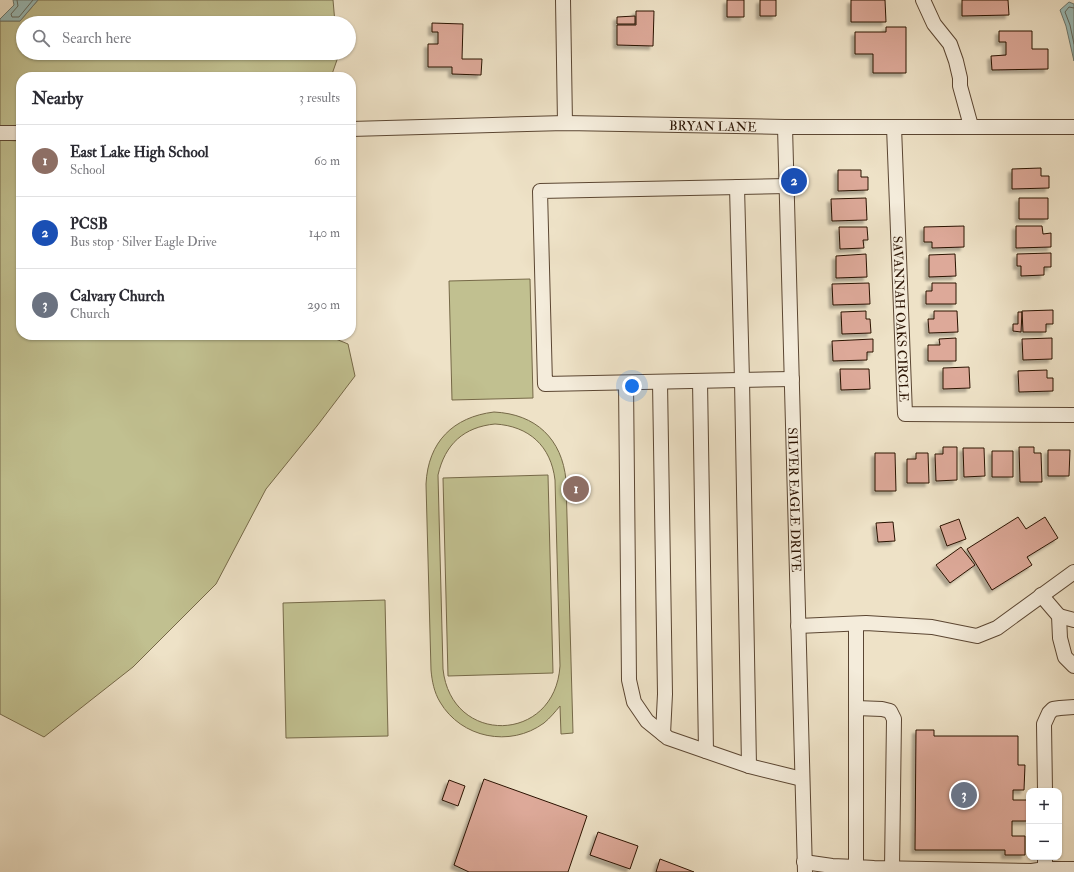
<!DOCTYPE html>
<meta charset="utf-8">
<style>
body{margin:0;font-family:"IM FELL Double Pica",serif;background:#f7f7f7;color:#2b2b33}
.controls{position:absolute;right:12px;bottom:12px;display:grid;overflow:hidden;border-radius:8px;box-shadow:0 1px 3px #0004}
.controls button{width:36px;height:36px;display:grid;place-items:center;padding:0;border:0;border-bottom:1px solid #e1e1e2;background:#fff;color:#2b2b33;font:20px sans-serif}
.you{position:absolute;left:632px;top:386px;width:14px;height:14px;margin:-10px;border:3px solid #fff;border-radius:50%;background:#1a73e8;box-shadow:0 0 0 6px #1a73e833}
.badge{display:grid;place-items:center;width:26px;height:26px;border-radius:50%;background:#0f766e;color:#fff;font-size:13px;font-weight:700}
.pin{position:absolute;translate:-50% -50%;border:2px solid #fff;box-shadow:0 1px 4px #0006}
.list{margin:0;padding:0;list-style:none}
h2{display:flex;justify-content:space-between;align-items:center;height:52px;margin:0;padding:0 16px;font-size:17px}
h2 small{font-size:13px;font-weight:400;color:#7c7c81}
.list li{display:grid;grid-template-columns:26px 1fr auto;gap:12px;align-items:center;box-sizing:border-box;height:72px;padding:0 16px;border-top:1px solid #e1e1e2}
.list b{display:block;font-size:15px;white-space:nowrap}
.list p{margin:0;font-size:13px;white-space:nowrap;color:#7c7c81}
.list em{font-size:13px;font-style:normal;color:#7c7c81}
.icon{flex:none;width:22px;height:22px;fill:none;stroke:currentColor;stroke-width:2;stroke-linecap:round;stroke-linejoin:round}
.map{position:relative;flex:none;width:1074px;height:872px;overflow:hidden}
.search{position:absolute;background:#fff;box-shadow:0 1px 3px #0004;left:16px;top:16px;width:340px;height:44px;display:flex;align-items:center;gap:10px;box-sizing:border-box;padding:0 14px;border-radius:22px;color:#7c7c81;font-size:15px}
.panel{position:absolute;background:#fff;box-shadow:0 1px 3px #0004;left:16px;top:72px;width:340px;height:268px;border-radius:16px}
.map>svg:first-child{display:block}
</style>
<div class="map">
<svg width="1074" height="872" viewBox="0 0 1074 872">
<defs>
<filter id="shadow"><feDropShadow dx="-3.5" dy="3.5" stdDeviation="1" flood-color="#0004"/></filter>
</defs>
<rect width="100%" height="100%" fill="#eee2c7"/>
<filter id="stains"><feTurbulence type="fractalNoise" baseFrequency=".005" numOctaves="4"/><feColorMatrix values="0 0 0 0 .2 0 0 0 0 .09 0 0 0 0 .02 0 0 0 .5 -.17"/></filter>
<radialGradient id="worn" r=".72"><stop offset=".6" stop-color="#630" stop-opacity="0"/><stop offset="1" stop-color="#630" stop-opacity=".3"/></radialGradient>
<!-- green -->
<path fill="#c1c090" stroke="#766948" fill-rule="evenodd" d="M 38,0 L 333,0 L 335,23 L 23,23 L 23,53 L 338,53 L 338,57 L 331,77 L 21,77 L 21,126 L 0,126 L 0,21 L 20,21 Z
M 0,140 L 21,141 L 21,335 L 326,335 L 348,344 L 355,376 L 317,426 L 266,489 L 216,584 L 133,667 L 44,737 L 0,714 Z
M 530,279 L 533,398 L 452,400 L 449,281 Z
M 494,412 C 536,414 562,439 566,480 L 573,733 L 561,734 L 560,706 C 555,712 550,718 544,723 C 510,748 461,738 440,702 C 434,692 432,681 431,670 L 426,484 C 428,442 453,417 494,412 ZM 495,424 C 529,426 551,446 555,480 L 560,666 C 555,744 451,746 443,669 L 438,475 C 445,444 464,427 495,424 Z
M 548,475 L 553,673 L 448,676 L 443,478 Z
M 385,600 L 388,736 L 286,738 L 283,603 Z"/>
<!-- water -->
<path fill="#9abdba" stroke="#6d7970" d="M 13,0 L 38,0 L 20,21 L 0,21 L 0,19 L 14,5 Z
M 1069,2 L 1074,4 L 1074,61 L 1066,26 L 1060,10 Z"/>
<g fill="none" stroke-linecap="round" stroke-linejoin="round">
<!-- shore -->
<path stroke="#62685d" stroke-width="1" d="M 17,0 L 18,6 L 11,14 L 12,17 L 19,17 L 33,0
M 1074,8 L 1069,7 L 1065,12 L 1070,25 L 1074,44"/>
</g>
<!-- building -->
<path fill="#dda999" stroke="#2a1200" filter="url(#shadow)" d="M 727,0 L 744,0 L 744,17 L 727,17 Z
M 760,0 L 776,0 L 776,16 L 760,16 Z
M 851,0 L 885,0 L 886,22 L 851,22 Z
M 962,0 L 1008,0 L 1009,15 L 962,16 Z
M 636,11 L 654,11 L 653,46 L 617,45 L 617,25 L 636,25 Z
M 635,16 L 635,24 L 617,24 L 617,17 Z
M 432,23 L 463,24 L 462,59 L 482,59 L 481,75 L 452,74 L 452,67 L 428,67 L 428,44 L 438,44 L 438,32 L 432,32 Z
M 886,27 L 906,27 L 906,73 L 873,73 L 873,54 L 855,54 L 855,32 L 886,32 Z
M 999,31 L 1032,31 L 1032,49 L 1048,49 L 1048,69 L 992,70 L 991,56 L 1006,55 L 1006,42 L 999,42 Z
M 1041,168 L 1041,176 L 1049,176 L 1049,188 L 1012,189 L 1012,169 Z
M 838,170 L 861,170 L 861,177 L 868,177 L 868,190 L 838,191 Z
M 866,198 L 867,220 L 832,221 L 831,199 Z
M 1019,198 L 1048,198 L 1048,219 L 1019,219 Z
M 964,226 L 964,247 L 932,248 L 932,242 L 924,242 L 924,227 Z
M 1016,226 L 1042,226 L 1043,234 L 1051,233 L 1051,247 L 1016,248 Z
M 839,227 L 867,227 L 868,240 L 863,240 L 864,248 L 840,249 Z
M 1051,253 L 1051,267 L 1044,267 L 1044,275 L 1021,276 L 1021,266 L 1017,266 L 1017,254 Z
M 866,254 L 867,277 L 836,278 L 836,256 Z
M 955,254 L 956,276 L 929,277 L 929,255 Z
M 869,283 L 870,304 L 833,305 L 832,284 Z
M 932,283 L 956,283 L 956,304 L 926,304 L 926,291 L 932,291 Z
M 1053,310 L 1053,324 L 1046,324 L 1046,332 L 1023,332 L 1022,311 Z
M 866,311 L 866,319 L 870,319 L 871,333 L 842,334 L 841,312 Z
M 934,311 L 957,311 L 958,332 L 929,333 L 928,319 L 934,319 Z
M 1018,312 L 1022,312 L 1021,332 L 1013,331 L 1013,324 L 1018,324 Z
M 956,338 L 956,361 L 928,361 L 928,345 L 940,345 L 939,339 Z
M 1052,338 L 1052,359 L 1023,360 L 1022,339 Z
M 873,339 L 873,352 L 867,352 L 867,360 L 833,361 L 832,341 Z
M 969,367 L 970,388 L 943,389 L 943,368 Z
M 840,369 L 869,369 L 870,389 L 841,390 Z
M 1047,370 L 1047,378 L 1053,378 L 1053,391 L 1019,392 L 1018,371 Z
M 943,447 L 957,447 L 957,480 L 936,481 L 935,454 L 943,454 Z
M 1019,447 L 1034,447 L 1034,453 L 1041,453 L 1042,482 L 1020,482 Z
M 963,448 L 984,448 L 985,476 L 964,477 Z
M 1048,450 L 1070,450 L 1069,476 L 1048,476 Z
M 992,451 L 1013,451 L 1013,477 L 992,477 Z
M 875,453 L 895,453 L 896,491 L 875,491 Z
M 916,453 L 928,453 L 929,483 L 907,483 L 907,459 L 916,459 Z
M 1018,517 L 1026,529 L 1045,517 L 1058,538 L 1027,557 L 1032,565 L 992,590 L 967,549 Z
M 959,519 L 966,539 L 947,546 L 940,526 Z
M 893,522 L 895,541 L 878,542 L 876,523 Z
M 961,547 L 975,565 L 950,583 L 936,565 Z
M 916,730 L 934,730 L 934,736 L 1018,736 L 1018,765 L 1025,765 L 1024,790 L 1013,790 L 1013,800 L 1029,800 L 1029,821 L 1012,821 L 1012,836 L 1025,836 L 1025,855 L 1005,855 L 1005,850 L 915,850 Z
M 484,779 L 587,816 L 568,872 L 469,872 L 454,865 Z
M 449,780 L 465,786 L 458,806 L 442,800 Z
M 598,832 L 638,846 L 630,869 L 590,855 Z
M 660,859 L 694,872 L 656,872 Z"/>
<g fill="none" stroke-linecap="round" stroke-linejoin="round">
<!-- minor casing -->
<g stroke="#5b4632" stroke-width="16">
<g id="minor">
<path d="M 563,0 L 565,123"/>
<path d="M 923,0 L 934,24 L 950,44 L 956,61 L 960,78 L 960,86 L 971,126"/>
<path id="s1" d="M 785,127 L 805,872"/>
<path id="s2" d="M 894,127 L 905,414 L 1074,415"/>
<path id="s3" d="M 351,129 L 565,123 L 785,127 L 1074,127"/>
<path d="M 0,133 L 21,133"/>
<path d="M 787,186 L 540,191 L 545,384 L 792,379"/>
<path d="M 737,187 L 742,380 L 749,766"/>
<path d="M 700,381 L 706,751"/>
<path d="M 660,382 L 665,694 L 663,734"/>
<path d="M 626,383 L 629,680 L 634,702 L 647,721 L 668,738 L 749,766 L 802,779"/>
<path d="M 1041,595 L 1059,616 L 1060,638 L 1065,657 L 1074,666"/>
<path d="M 1059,616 L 1074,620"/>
<path d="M 856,624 L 856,867 L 874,868 L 1032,871 L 1045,869 L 1045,857"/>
<path d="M 798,626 L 866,623 L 932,627 L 977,636 L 997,628 L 1074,572"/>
<path d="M 856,708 L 882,709 L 890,711 L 894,719 L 892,869"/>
<path d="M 1045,791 L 1044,724 L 1049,713 L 1053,709 L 1060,708 L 1074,707"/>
<path d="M 804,862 L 832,866 L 856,867"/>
<path d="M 1045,869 L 1074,869"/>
</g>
</g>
<!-- minor -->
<use href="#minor" stroke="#f4ecdb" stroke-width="14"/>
</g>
<g text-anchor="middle" stroke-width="3" stroke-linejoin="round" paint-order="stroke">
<!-- street labels -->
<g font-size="13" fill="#2a1200" stroke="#f4ecdb">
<text dy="5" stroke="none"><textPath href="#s3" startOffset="362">BRYAN LANE</textPath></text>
<text dy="5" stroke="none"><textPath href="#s2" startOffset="192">SAVANNAH OAKS CIRCLE</textPath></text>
<text dy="5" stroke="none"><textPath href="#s1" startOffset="373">SILVER EAGLE DRIVE</textPath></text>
</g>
</g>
<rect width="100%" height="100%" filter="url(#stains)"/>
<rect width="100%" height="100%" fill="url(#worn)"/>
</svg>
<div class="controls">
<button>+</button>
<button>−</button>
</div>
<div class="you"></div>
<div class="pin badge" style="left:576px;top:489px;background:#8d6e63">1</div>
<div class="pin badge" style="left:794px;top:181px;background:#1a4fb4">2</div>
<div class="pin badge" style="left:964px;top:795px;background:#6b7280">3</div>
<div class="search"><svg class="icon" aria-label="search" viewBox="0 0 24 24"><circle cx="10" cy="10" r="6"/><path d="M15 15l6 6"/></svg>Search here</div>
<section class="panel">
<h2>Nearby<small>3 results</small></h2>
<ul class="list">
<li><span class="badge" style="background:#8d6e63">1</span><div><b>East Lake High School</b><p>School</p></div><em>60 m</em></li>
<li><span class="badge" style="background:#1a4fb4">2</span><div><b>PCSB</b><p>Bus stop · Silver Eagle Drive</p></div><em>140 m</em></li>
<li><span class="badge" style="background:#6b7280">3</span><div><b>Calvary Church</b><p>Church</p></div><em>290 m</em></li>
</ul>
</section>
</div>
